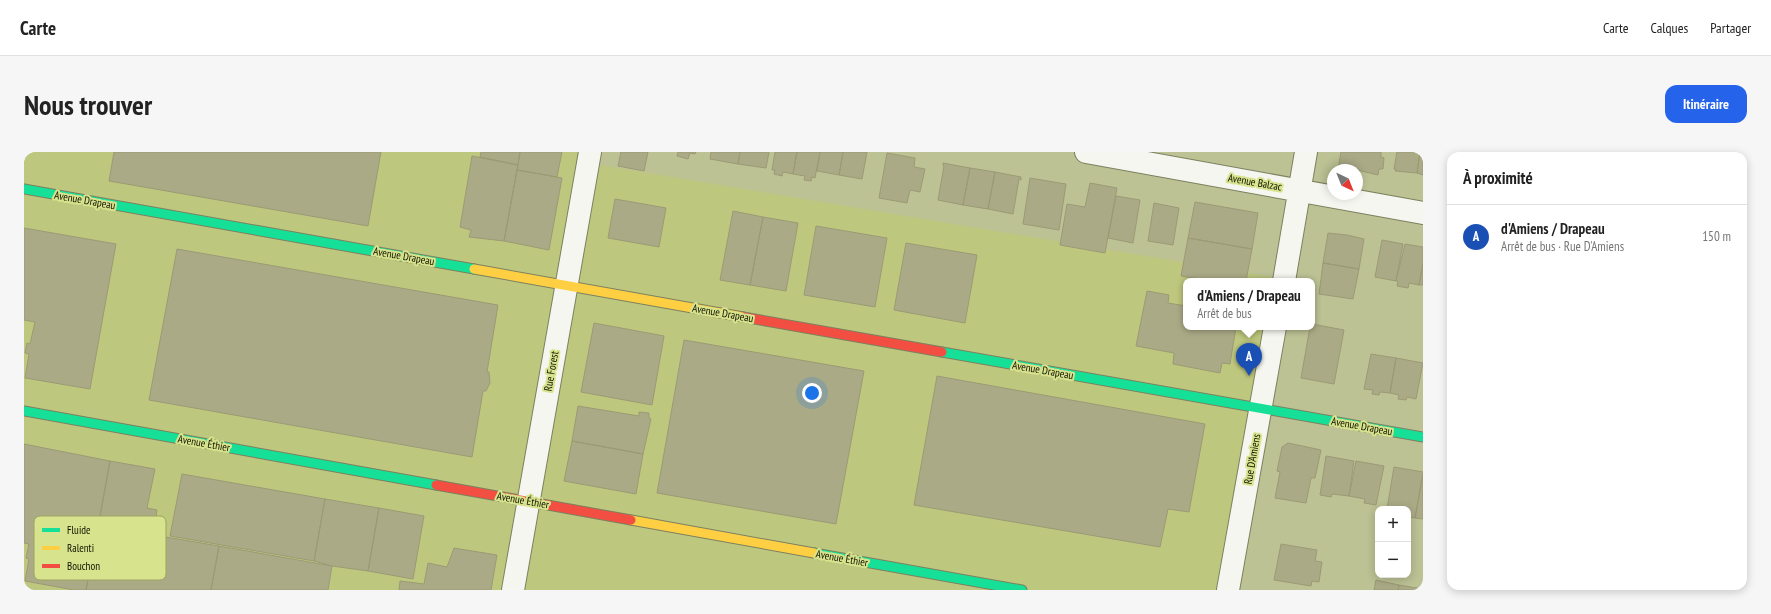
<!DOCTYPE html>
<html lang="fr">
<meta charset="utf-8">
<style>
body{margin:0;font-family:"PT Sans Narrow",sans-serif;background:#f6f6f6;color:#222}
.controls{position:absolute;right:12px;bottom:12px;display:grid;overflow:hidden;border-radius:8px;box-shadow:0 2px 10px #0003}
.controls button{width:36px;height:36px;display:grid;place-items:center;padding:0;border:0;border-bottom:1px solid #e0e0e0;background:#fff;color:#222;font:20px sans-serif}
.compass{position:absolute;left:1303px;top:12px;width:36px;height:36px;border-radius:50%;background:#fff;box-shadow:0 2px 10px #0003;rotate:137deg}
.you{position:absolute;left:788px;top:241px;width:14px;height:14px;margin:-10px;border:3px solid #fff;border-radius:50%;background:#1a73e8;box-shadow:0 0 0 6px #1a73e833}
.badge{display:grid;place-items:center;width:26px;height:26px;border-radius:50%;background:#2563eb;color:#fff;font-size:13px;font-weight:700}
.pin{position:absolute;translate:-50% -33px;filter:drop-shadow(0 1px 2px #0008)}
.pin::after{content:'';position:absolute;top:21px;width:14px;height:12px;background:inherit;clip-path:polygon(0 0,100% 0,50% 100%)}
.popup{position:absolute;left:1159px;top:126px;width:132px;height:52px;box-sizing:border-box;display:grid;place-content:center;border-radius:8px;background:#fff;filter:drop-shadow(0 1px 3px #0005);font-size:13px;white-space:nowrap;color:#767676}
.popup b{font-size:15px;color:#222}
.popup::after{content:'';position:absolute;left:50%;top:100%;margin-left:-8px;border:8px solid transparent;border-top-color:#fff}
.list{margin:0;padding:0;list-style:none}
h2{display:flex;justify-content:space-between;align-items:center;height:52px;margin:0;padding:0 16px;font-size:17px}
h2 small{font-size:13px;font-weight:400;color:#767676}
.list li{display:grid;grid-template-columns:26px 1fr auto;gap:12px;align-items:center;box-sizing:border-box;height:64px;padding:0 16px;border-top:1px solid #e0e0e0}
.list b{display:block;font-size:15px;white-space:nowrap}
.list p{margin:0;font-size:13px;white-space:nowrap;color:#767676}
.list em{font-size:13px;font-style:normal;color:#767676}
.map{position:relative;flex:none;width:1399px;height:438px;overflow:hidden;border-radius:12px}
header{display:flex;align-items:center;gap:24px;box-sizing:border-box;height:56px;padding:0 20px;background:#fff;border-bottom:1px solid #e0e0e0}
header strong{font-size:19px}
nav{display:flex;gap:22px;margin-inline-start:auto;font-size:14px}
.intro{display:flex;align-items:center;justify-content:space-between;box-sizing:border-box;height:96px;padding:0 24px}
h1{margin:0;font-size:28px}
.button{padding:10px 18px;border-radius:12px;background:#2563eb;color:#fff;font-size:14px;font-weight:700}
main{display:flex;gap:24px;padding:0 24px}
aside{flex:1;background:#fff;border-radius:12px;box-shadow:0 2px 10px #0003}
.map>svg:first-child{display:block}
</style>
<header>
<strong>Carte</strong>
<nav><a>Carte</a><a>Calques</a><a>Partager</a></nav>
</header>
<div class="intro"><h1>Nous trouver</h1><a class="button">Itinéraire</a></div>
<main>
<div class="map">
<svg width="1399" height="438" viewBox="0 0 1399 438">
<rect width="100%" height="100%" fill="#bcc294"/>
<!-- built -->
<path fill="#bec77e" d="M 0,0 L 566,0 L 564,11 L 1260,127 L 1260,129 L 1162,129 L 1162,175 L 1251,175 L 1204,438 L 0,438 Z"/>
<!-- building -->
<path fill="#abaa87" stroke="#9c9a74" d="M 90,0 L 357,0 L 344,74 L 85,29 Z
M 457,0 L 496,0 L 494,13 L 456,5 Z
M 496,0 L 538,0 L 533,25 L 493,18 Z
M 597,0 L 624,0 L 620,19 L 594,14 Z
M 654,0 L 672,0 L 671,2 L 666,1 L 664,7 L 653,4 Z
M 687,0 L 716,0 L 714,12 L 686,7 Z
M 716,0 L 745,0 L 742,16 L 714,12 Z
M 751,0 L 773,0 L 769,22 L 759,20 L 758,24 L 750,22 L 751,18 L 748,18 Z
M 773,0 L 796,0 L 791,26 L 788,25 L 787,29 L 780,28 L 781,24 L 769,22 Z
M 796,0 L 819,0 L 815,23 L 793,19 Z
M 819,0 L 843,0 L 838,27 L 815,23 Z
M 1317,0 L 1357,0 L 1357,5 L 1360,6 L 1359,17 L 1355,17 L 1354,23 L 1333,18 L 1319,16 L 1318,18 L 1314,18 Z
M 1373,0 L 1396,0 L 1393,21 L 1371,19 L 1372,17 L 1370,17 Z
M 1396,0 L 1399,0 L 1399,23 L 1393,21 Z
M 863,1 L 891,6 L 890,15 L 901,17 L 896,40 L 886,38 L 883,51 L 855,46 Z
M 448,4 L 494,13 L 480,89 L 445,85 L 447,78 L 436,75 Z
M 919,11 L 946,16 L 939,53 L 914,48 L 920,14 L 919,14 Z
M 946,16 L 971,20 L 964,57 L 939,53 Z
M 493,18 L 538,26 L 525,98 L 480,89 Z
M 971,20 L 997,25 L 997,28 L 995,27 L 989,62 L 964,57 Z
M 1006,26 L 1042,32 L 1035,78 L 999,72 Z
M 1066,31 L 1093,36 L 1081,101 L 1036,93 L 1043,52 L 1061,55 Z
M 1092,44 L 1116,48 L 1109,91 L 1084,86 Z
M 591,47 L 642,56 L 635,95 L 584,86 Z
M 1171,50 L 1234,61 L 1228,97 L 1164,86 Z
M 1130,51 L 1155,56 L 1149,93 L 1124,89 Z
M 709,59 L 739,65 L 726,133 L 696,128 Z
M 739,65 L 774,71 L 762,139 L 726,133 Z
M 792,74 L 863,86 L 851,155 L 780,143 Z
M 0,76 L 92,92 L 66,237 L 1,226 L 5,202 L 1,201 L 3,191 L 6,192 L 11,170 L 0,168 Z
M 1304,81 L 1323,83 L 1340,87 L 1335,117 L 1299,111 Z
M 1164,86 L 1228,97 L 1222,129 L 1188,129 L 1157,124 Z
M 1358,88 L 1379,92 L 1372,129 L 1351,125 Z
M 882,91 L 953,103 L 941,171 L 870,158 Z
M 1381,92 L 1399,95 L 1399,111 L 1395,133 L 1385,131 L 1384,136 L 1373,134 L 1374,129 L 1372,129 Z
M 153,97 L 474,153 L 463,220 L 465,220 L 466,231 L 462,239 L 459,239 L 448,305 L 125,248 Z
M 1299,111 L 1335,117 L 1329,147 L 1295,142 Z
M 1399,111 L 1399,133 L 1395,133 Z
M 1123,139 L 1145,143 L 1144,151 L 1162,154 L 1162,175 L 1212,175 L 1206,212 L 1198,211 L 1196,221 L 1149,212 L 1150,201 L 1112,194 Z
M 570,171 L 640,184 L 628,253 L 557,240 Z
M 1288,172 L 1320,178 L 1310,232 L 1277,226 L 1286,175 L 1288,175 Z
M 660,188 L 840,219 L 812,372 L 633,341 Z
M 1347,202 L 1372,206 L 1366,241 L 1356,240 L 1355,243 L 1348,242 L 1349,238 L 1340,237 Z
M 1372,206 L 1399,211 L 1392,247 L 1383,245 L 1382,248 L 1374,247 L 1375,243 L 1366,241 Z
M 913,224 L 1181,272 L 1165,360 L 1144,357 L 1136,395 L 890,353 Z
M 554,254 L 615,264 L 615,260 L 625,261 L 625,266 L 627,267 L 619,302 L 548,289 Z
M 548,289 L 619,302 L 612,342 L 540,329 Z
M 1264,291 L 1297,298 L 1291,326 L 1287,326 L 1282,351 L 1251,346 L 1256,320 L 1253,319 L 1258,295 Z
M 0,292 L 86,309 L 62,438 L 50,438 L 1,429 L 5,407 L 2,406 L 5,392 L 0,391 Z
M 1302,304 L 1330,309 L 1325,344 L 1308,342 L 1307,345 L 1296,343 Z
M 86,309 L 131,317 L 123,356 L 133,358 L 129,383 L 106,379 L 105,383 L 74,377 Z
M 1332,309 L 1360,314 L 1352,353 L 1340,351 L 1341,347 L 1325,344 Z
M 1370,315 L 1399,320 L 1391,366 L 1384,365 L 1384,357 L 1363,357 Z
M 158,322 L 301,347 L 290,409 L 146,384 Z
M 1399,323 L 1399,367 L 1391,366 Z
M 301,347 L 355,356 L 344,419 L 308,414 L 290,409 Z
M 355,356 L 400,364 L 389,427 L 344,419 Z
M 74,377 L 105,383 L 106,379 L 195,394 L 187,438 L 62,438 Z
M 1257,392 L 1293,398 L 1291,409 L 1298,410 L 1295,430 L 1288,429 L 1287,434 L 1250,428 Z
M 195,394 L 308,414 L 304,438 L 187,438 Z
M 430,396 L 473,403 L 467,438 L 375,438 L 376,429 L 400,432 L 404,411 L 423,415 Z
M 1352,428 L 1375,433 L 1374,438 L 1350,438 Z
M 1375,433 L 1399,437 L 1399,438 L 1374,438 Z"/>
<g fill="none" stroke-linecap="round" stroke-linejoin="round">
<!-- street casing -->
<g stroke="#7c815f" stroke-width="24">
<path id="street" d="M 1062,0 L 1399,61
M 1260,129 L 1282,0
M 489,438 L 566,0
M 1204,438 L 1251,175"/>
</g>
<!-- fast casing -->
<g stroke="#7c815f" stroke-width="11">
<path id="fast" d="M 0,37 L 450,117
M 918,200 L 1399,285
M 0,259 L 412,333
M 790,401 L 998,438"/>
</g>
<!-- slow casing -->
<g stroke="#7c815f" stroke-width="11">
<path id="slow" d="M 450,117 L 719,165
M 607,368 L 790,401"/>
</g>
<!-- jam casing -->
<g stroke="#7c815f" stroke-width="11">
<path id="jam" d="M 719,165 L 918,200
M 412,333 L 607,368"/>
</g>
<!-- street -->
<use href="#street" stroke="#f5f6ef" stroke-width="22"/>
<!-- fast -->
<use href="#fast" stroke="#16e098" stroke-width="9"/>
<!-- slow -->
<use href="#slow" stroke="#ffcf43" stroke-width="9"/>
<!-- jam -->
<use href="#jam" stroke="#f24e42" stroke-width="9"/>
</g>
<g text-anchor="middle" stroke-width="4" stroke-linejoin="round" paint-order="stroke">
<!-- street labels -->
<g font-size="11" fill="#101200" stroke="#d8e38d">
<text transform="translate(1231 30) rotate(10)" y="4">Avenue Balzac</text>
<text transform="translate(61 48) rotate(10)" y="4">Avenue Drapeau</text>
<text transform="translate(380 104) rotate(10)" y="4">Avenue Drapeau</text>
<text transform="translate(699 161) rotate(10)" y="4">Avenue Drapeau</text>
<text transform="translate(1019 218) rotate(10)" y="4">Avenue Drapeau</text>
<text transform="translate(527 219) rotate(-80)" y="4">Rue Forest</text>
<text transform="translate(1338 274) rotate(10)" y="4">Avenue Drapeau</text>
<text transform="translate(180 291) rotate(10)" y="4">Avenue Éthier</text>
<text transform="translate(1228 307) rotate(-80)" y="4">Rue D'Amiens</text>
<text transform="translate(499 348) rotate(10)" y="4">Avenue Éthier</text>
<text transform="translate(818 406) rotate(10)" y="4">Avenue Éthier</text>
</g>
</g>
<!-- legend -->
<rect x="10" y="364" width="132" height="64" rx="6" fill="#d8e38d" stroke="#9ca463" stroke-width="1"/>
<rect x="18" y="376" width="18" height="4" fill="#16e098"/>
<rect x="18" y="394" width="18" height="4" fill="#ffcf43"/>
<rect x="18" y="412" width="18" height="4" fill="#f24e42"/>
<g font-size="11" fill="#101200">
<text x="43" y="382">Fluide</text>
<text x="43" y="400">Ralenti</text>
<text x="43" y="418">Bouchon</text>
</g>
</svg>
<div class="controls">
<button>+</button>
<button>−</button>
</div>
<svg class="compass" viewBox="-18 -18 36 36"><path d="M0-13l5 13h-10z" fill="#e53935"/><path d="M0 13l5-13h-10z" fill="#767676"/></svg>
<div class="you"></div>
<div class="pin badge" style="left:1225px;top:224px;background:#1a4fb4">A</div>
<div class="popup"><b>d'Amiens / Drapeau</b>Arrêt de bus</div>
</div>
<aside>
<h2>À proximité<small></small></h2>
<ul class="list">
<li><span class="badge" style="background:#1a4fb4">A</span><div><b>d'Amiens / Drapeau</b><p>Arrêt de bus · Rue D'Amiens</p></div><em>150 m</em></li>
</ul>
</aside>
</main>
